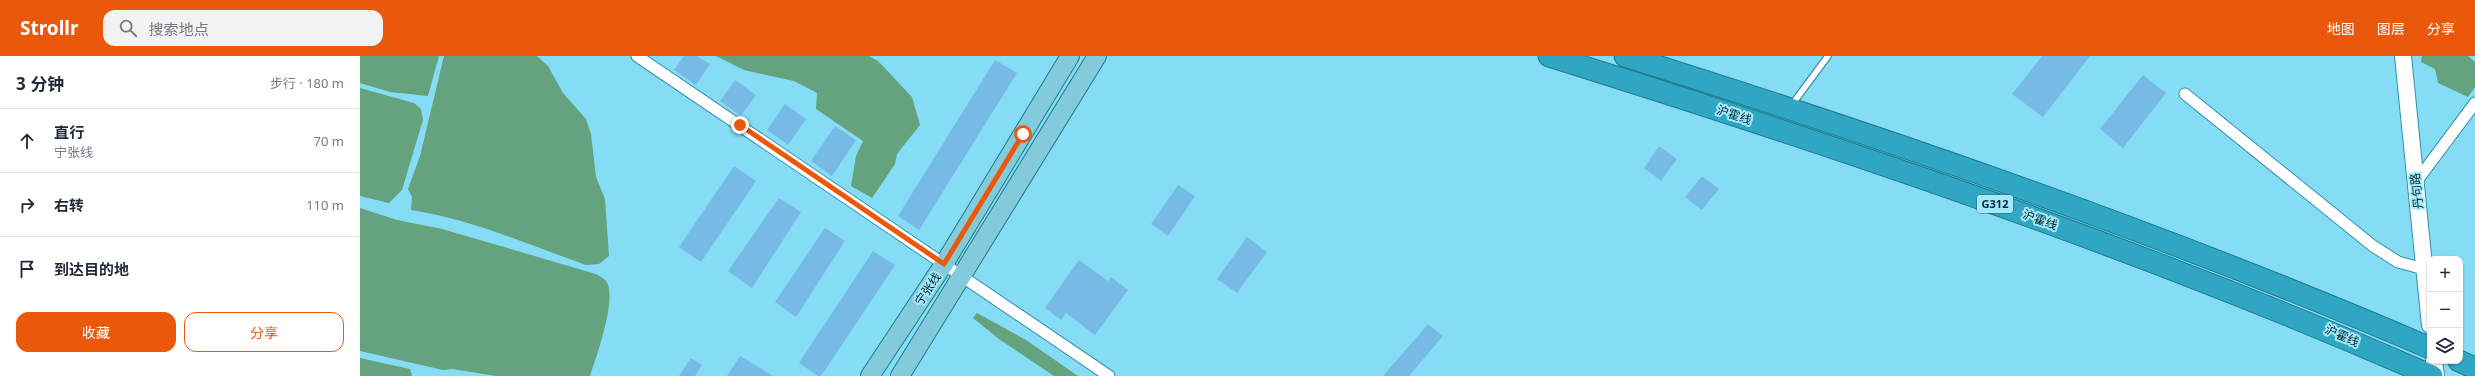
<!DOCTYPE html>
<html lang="zh">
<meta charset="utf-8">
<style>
body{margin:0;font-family:"Noto Sans","Noto Sans SC",sans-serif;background:#f2f2f3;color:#1f2937}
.controls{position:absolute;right:12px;bottom:12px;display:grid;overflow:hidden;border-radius:8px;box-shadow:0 1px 3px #0004}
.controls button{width:36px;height:36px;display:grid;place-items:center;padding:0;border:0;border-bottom:1px solid #e0e1e3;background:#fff;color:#1f2937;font:20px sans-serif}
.stop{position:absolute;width:12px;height:12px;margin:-9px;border:3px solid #ea580c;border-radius:50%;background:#fff}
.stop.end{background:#ea580c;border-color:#fff;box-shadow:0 1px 4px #0008}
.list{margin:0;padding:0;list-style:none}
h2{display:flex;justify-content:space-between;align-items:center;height:52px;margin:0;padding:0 16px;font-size:17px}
h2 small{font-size:13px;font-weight:400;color:#747a83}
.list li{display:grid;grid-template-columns:26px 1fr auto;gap:12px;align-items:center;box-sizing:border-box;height:64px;padding:0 16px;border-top:1px solid #e0e1e3}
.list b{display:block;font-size:15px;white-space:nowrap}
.list p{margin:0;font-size:13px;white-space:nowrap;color:#747a83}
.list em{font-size:13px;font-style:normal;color:#747a83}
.actions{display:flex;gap:8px;padding:12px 16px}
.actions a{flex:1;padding:9px 0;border:1px solid #ea580c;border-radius:12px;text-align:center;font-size:14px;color:#ea580c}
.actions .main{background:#ea580c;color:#fff}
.icon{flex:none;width:22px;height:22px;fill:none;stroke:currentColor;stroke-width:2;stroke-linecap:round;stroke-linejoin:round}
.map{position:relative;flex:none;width:2115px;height:320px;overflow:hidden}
header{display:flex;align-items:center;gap:24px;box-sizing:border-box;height:56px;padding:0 20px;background:#ea580c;color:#fff}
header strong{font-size:19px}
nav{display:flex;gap:22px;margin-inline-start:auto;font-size:14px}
.search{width:280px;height:36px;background:#f2f2f3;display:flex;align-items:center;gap:10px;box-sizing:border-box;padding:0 14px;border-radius:12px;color:#747a83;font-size:15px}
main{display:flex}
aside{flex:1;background:#fff}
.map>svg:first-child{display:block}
</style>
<header>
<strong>Strollr</strong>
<div class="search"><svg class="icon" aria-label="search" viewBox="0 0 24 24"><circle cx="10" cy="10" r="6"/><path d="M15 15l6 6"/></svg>搜索地点</div>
<nav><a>地图</a><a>图层</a><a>分享</a></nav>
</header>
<main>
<aside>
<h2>3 分钟<small>步行 · 180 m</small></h2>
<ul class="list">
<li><svg class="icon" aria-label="ahead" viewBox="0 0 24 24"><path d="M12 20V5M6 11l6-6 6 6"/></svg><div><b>直行</b><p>宁张线</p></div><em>70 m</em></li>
<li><svg class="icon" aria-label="right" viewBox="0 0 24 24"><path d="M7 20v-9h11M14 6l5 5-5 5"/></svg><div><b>右转</b></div><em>110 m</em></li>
<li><svg class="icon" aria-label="arrive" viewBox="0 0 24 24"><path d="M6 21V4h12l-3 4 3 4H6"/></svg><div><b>到达目的地</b></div></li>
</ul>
<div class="actions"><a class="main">收藏</a><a>分享</a></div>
</aside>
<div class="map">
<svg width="2115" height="320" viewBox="0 0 2115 320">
<rect width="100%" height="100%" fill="#85ddf5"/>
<!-- water -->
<path fill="#65a27e" d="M 0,0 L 79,0 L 68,40 L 30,36 L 0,27 Z
M 84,0 L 177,0 L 188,10 L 203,37 L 226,63 L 231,78 L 236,121 L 245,143 L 249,200 L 239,208 L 226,209 C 169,189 111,163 51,154 L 52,141 L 48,133 L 60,100 Z
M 356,0 L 509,0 L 518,5 L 552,41 L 560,69 L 537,98 L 535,108 L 512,142 L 491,130 L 496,100 L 503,85 L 456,53 L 457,37 L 434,25 L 384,14 Z
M 2062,0 L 2108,0 L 2115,6 L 2115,31 L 2108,41 L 2078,27 L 2075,13 L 2061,6 Z
M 0,32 L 54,47 L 61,53 L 63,64 L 42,134 L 29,147 L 0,140 Z
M 0,152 L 37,164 L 82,173 L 236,218 C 239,220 244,222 246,225 C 258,241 236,302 230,320 L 136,320 L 92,313 L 83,314 L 0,295 Z
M 617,257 L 666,284 L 718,320 L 694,320 L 639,283 L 613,262 Z
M 0,302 L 50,313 L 52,320 L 0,320 Z"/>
<!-- building -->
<path fill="#77bae5" d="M 324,0 L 337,0 L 350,8 L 336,29 L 314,14 Z
M 1682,0 L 1730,0 L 1683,61 L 1652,38 Z
M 635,4 L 657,17 L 559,174 L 538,160 Z
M 1783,19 L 1806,37 L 1763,92 L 1740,73 Z
M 375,24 L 396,39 L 381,60 L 360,45 Z
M 425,48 L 446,63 L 428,89 L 407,74 Z
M 475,70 L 496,84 L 472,120 L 451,105 Z
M 1299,90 L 1317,103 L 1301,125 L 1284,112 Z
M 374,110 L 396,125 L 341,206 L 319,191 Z
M 1342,120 L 1359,133 L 1342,154 L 1325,141 Z
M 818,129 L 835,140 L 808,180 L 791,168 Z
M 419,142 L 441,156 L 392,232 L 368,215 Z
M 465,172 L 485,185 L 436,261 L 415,246 Z
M 887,181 L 907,196 L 877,237 L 857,223 Z
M 513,195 L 535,209 L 461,320 L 458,320 L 439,307 Z
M 719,204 L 748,225 L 751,221 L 768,234 L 735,279 L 706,257 L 701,264 L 685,252 Z
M 1068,268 L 1083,280 L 1049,320 L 1023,320 Z
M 380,300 L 413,320 L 367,320 Z
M 331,302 L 342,309 L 335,320 L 319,320 Z"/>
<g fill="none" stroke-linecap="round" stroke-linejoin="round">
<!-- lane casing -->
<g stroke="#3491a8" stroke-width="8">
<path id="lane" d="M 1431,50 L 1468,0"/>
</g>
<!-- street casing -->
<g stroke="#3491a8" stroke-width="13">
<path id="street" d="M 277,0 L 749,320
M 1825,38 L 2013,190 L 2038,206 L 2064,213
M 2056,126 L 2115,47"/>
</g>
<!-- secondary casing -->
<g stroke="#3491a8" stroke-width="18">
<path id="secondary" d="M 2043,0 L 2070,269
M 2074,305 L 2076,320"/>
</g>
<!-- primary casing -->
<g stroke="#207b90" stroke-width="20">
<path id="primary" d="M 510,320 L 584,208 L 710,0
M 540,320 L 737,0"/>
</g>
<!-- highway casing -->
<g stroke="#207b90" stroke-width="23">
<path id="highway" d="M 1189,0 C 1487,93 1785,194 2072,320
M 1265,0 C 1537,85 1808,179 2070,292
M 2099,305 L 2115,312"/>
</g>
<!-- lane -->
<use href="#lane" stroke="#fff" stroke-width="5.5"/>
<!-- street -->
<use href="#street" stroke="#fff" stroke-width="11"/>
<!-- secondary -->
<use href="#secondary" stroke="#fff" stroke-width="16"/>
<!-- primary -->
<use href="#primary" stroke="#83cada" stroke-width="18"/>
<!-- highway -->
<use href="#highway" stroke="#30a7c2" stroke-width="21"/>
</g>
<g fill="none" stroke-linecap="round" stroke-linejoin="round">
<!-- route -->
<path stroke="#ea580c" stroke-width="5" d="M 380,69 L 584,208 L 663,78"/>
</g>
<g text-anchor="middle" stroke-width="4" stroke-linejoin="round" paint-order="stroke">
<!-- shield labels -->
<rect fill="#a3e8fb" stroke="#32626f" stroke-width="1" x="1617" y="139" width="36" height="18" rx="3"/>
<g font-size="11" font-weight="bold" fill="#012933">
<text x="1635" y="152">G312</text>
</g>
<!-- street labels -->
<g font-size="12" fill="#012933" stroke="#a3e8fb">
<text transform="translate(1374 59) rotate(18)" y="4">沪霍线</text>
<text transform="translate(2057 135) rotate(-96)" y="4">丹句路</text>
<text transform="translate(1680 164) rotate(20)" y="4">沪霍线</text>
<text transform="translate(568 233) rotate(-56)" y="4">宁张线</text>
<text transform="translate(1982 280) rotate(24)" y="4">沪霍线</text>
</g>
</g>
</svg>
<div class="controls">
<button>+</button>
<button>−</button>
<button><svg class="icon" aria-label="layers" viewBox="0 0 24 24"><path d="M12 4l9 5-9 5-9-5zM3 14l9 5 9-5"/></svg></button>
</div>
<div class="stop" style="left:663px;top:78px"></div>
<div class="stop end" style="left:380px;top:69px"></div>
</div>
</main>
